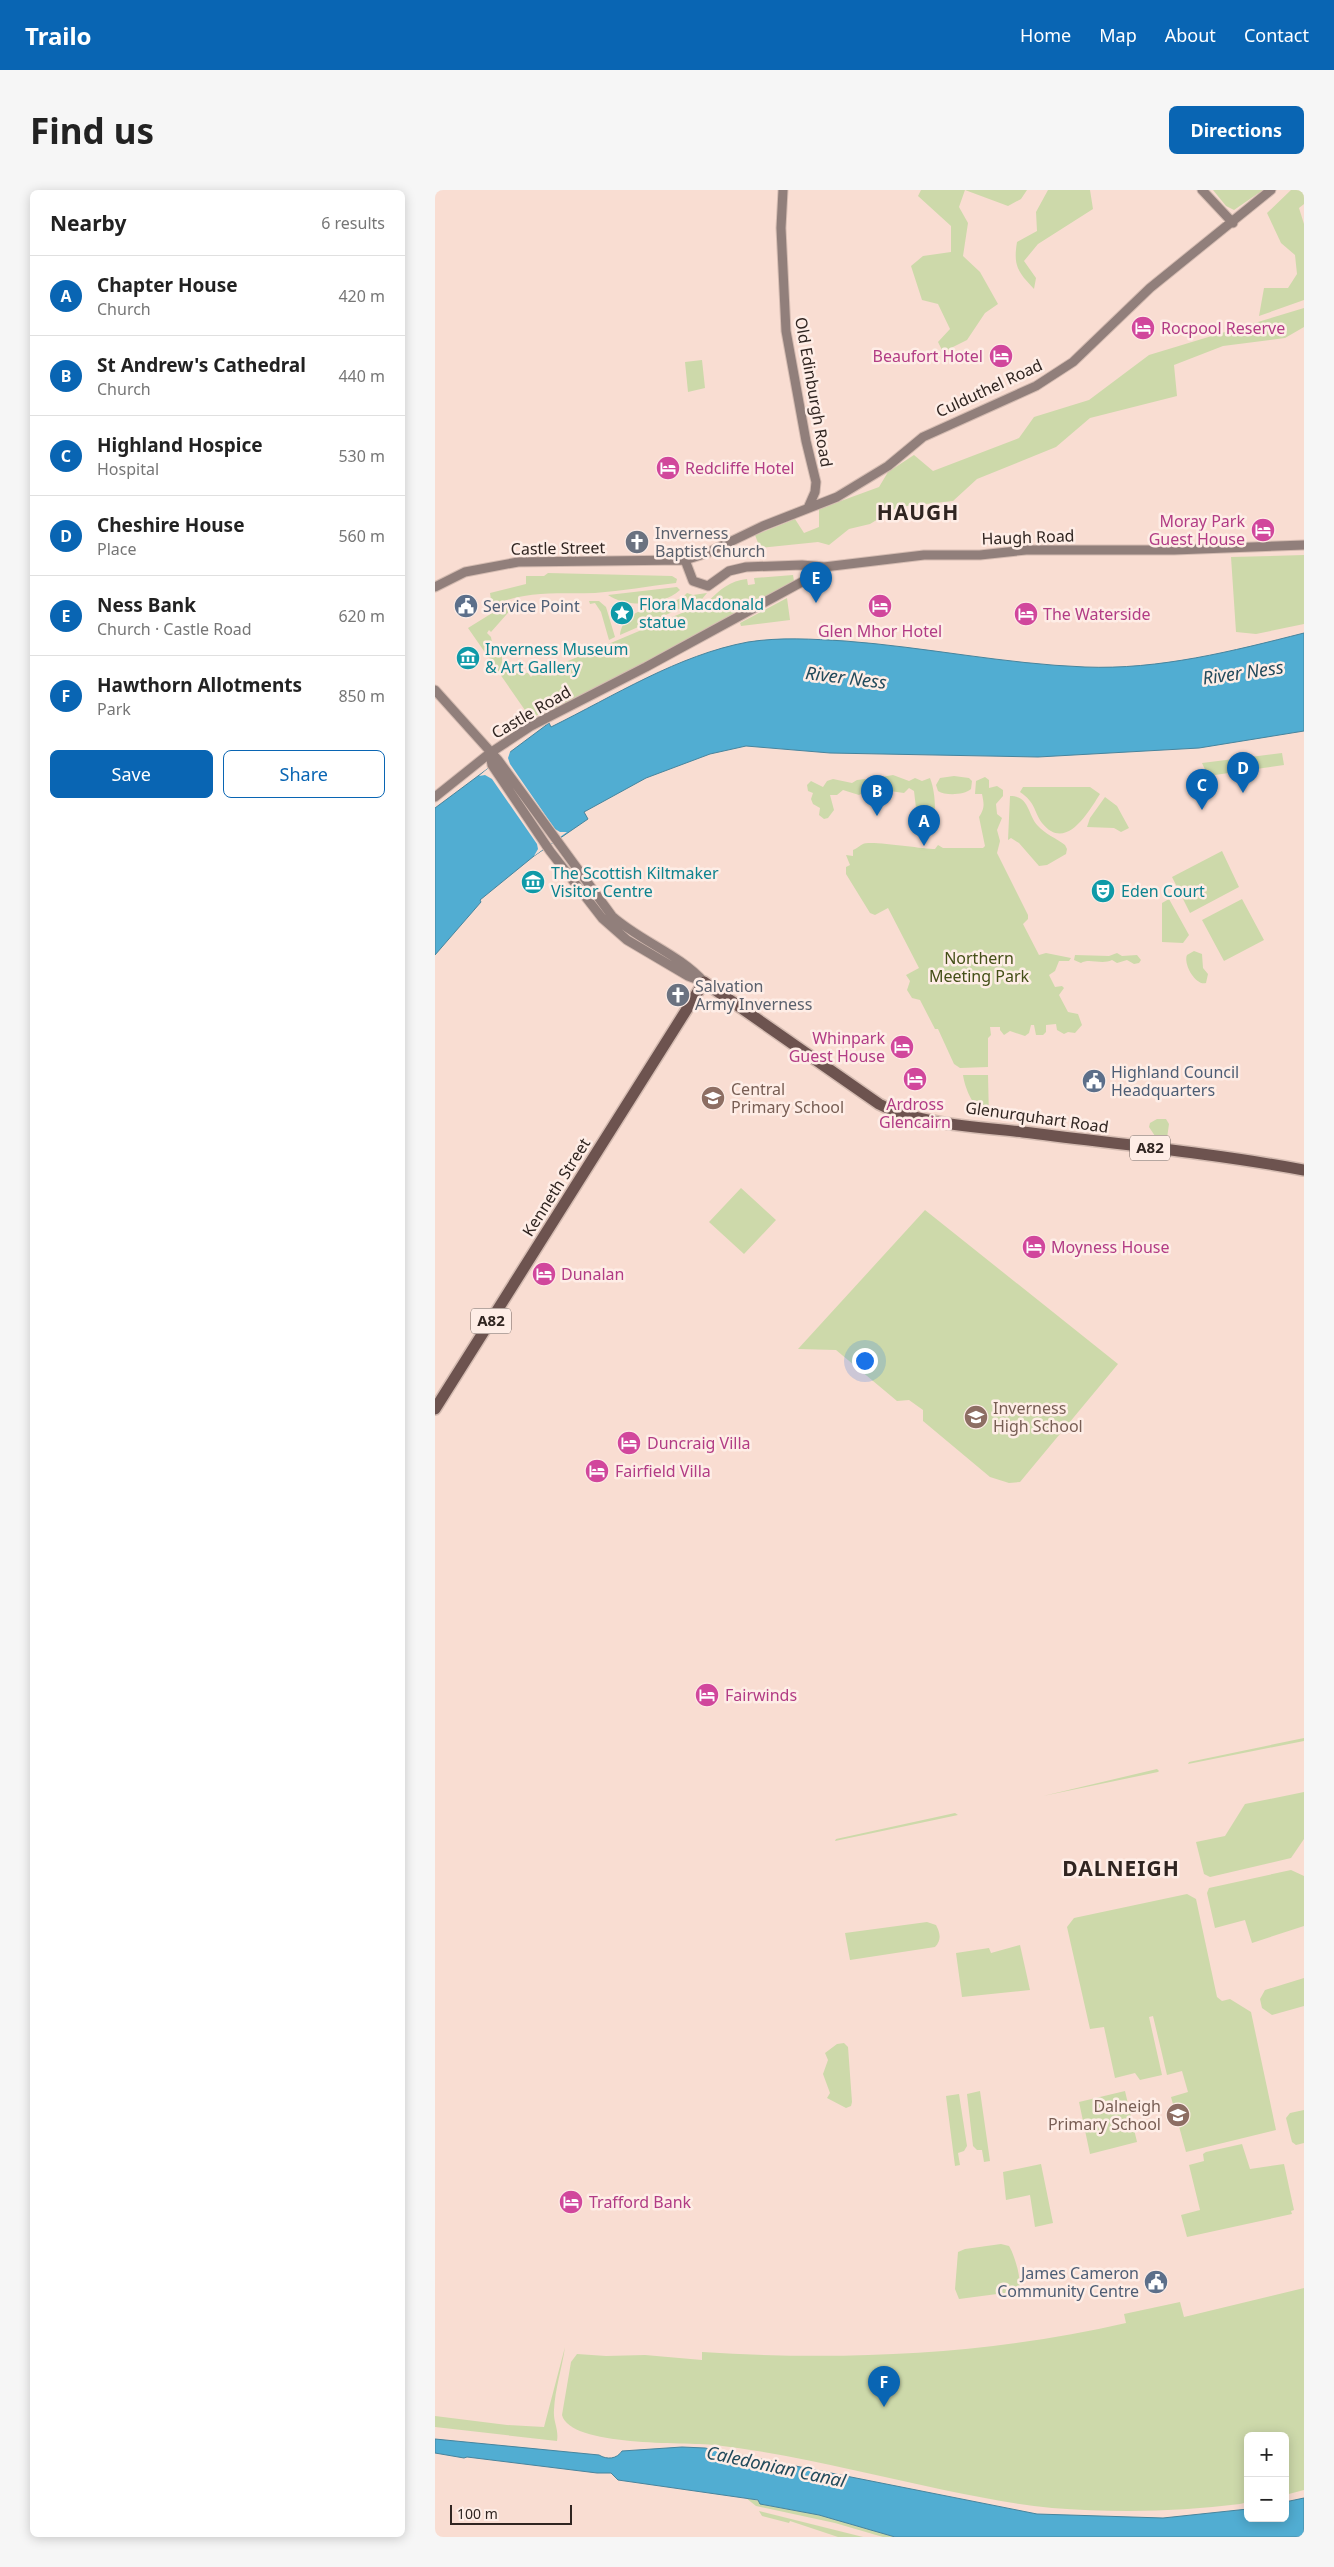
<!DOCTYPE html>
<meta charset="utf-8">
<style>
body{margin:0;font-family:"Noto Sans",sans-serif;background:#f6f6f6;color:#222}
.controls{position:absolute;right:15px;bottom:15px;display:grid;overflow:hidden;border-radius:8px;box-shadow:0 2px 12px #0003}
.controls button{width:45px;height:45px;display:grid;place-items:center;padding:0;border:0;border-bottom:1px solid #e0e0e0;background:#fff;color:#222;font:25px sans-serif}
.scale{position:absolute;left:15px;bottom:12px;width:122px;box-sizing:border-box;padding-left:5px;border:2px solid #302521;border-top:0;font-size:14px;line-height:18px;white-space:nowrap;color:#302521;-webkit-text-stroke:4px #feede6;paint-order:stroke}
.you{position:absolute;left:429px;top:1170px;width:18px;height:18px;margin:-12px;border:4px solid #fff;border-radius:50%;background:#1a73e8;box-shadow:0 0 0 8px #1a73e833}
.badge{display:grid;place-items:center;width:32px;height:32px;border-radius:50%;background:#0965b3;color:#fff;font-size:16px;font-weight:700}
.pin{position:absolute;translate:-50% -41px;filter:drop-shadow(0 1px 2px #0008)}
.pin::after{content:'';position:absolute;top:26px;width:18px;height:15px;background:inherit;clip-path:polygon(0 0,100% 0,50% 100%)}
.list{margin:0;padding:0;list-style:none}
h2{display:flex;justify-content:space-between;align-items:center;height:65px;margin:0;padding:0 20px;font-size:21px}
h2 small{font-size:16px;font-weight:400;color:#767676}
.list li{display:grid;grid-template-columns:32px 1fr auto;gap:15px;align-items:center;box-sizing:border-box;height:80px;padding:0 20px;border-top:1px solid #e0e0e0}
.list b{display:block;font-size:19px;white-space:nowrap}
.list p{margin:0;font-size:16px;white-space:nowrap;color:#767676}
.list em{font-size:16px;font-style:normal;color:#767676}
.actions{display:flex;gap:10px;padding:15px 20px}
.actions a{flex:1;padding:11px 0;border:1px solid #0965b3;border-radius:8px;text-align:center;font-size:18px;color:#0965b3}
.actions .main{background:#0965b3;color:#fff}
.map{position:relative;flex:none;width:869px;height:2347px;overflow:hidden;border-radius:8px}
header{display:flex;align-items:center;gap:30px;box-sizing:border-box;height:70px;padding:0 25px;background:#0965b3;color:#fff}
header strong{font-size:24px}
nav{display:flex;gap:28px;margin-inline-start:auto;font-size:18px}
.intro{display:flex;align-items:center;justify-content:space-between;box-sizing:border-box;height:120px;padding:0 30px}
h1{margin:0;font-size:35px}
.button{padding:12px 22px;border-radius:8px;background:#0965b3;color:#fff;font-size:18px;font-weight:700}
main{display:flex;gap:30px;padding:0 30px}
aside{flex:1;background:#fff;border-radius:8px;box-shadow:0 2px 12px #0003}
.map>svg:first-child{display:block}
</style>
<header>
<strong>Trailo</strong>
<nav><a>Home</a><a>Map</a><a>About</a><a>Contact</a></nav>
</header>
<div class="intro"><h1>Find us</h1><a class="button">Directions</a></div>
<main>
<aside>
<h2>Nearby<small>6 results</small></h2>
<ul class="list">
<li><span class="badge">A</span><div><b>Chapter House</b><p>Church</p></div><em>420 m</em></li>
<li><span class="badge">B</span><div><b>St Andrew's Cathedral</b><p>Church</p></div><em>440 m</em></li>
<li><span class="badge">C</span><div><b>Highland Hospice</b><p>Hospital</p></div><em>530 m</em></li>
<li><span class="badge">D</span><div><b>Cheshire House</b><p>Place</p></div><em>560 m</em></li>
<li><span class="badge">E</span><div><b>Ness Bank</b><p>Church · Castle Road</p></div><em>620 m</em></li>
<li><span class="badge">F</span><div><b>Hawthorn Allotments</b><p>Park</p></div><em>850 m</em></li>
</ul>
<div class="actions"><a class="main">Save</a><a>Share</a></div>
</aside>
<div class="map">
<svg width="869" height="2347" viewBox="0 0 869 2347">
<rect width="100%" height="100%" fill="#f9ddd2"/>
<!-- green -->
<path fill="#cdd9aa" d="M 486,0 L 592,0 L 586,9 L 573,16 L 530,0 L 524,17 L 533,33 L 528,66 L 545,82 L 563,114 L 550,123 L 532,150 L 508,162 L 503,152 L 515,139 L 503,114 L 487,110 L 476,76 L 488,66 L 516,62 L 516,36 L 483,6 Z
M 613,0 L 655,0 L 658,19 L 603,54 L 589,71 L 601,88 L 599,99 C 583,82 578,76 582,52 L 602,41 L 601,22 Z
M 778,0 L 828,0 L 799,20 L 791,16 Z
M 856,0 L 869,0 L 869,14 L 864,18 L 869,34 L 869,110 L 824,126 L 829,98 L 853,98 L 862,84 L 860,65 L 846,53 L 832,23 Z
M 869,118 L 869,137 L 850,148 L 788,156 L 739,175 L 742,206 L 655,228 L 621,257 L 542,289 L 518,311 L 463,317 L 435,334 L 414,339 L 394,355 L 383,352 L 325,358 L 320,345 L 360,329 L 369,343 L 384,337 L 384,319 L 444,297 L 453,282 L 479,265 L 498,281 L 584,248 L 599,227 L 654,210 L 714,165 Z
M 267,170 L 270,198 L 253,202 L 250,172 Z
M 869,365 L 869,434 L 821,444 L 801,442 L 796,367 Z
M 113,383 L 237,386 L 242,389 L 241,393 C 214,396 187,401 160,403 C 125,404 89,400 57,416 L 55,403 L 91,394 L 91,386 L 109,386 Z
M 358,385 L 359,391 C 273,438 189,491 98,527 L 94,526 L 33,438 L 62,420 L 78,417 L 56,442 L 54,440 L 52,443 L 56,447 L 58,458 L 67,464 L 67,472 L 76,473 L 79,476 L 77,483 L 93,483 L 96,487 L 104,478 L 106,482 L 112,482 L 114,479 L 273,412 C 285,399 295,391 312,389 L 313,395 L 320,394 L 319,388 Z
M 242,397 L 245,400 C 227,416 192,418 173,405 Z
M 252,403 L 258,405 L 272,403 L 267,409 L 185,445 C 190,411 234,422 252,403 Z
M 352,408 L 355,430 L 306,436 L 305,433 Z
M 154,411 L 164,411 L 171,417 L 180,447 L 174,450 L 166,422 L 160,413 L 155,414 Z
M 847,563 L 849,575 L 773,586 L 767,573 Z
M 458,585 L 474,591 L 480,588 L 487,591 L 495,588 C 501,603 501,625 498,640 C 497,644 493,645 489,647 L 484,643 L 479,601 L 474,598 L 469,603 L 455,601 L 447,595 L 446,587 Z
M 519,586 L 534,588 L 537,591 L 536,599 C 529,605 511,606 503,601 L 501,595 L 505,588 Z
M 550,587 L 554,590 L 554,598 L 562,596 L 568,600 L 568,606 L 561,614 L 562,624 L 567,628 L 562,640 L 565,651 L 562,663 L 593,725 L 593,729 L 588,734 L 604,765 L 611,763 L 636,768 L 634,771 L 624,771 L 620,781 L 614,785 L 620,797 L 627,796 L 629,798 L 624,805 L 633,822 L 643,824 L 647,835 L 640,843 L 633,842 L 629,844 L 622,840 L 621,834 L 611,835 L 611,842 L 608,845 L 601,845 L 599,835 L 596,835 L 594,843 L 590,846 L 575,841 L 569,845 L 565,840 L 565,837 L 555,837 L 556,845 L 553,848 L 553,877 L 525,878 L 519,874 L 503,839 L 500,839 L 485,810 L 477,808 L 472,800 L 475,791 L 471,785 L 484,778 L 453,718 L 440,725 L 435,723 L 411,684 L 411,677 L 415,675 L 411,665 L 418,666 L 418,660 C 423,658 424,656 428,654 C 435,650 487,659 500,659 L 503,655 L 508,658 L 548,658 L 550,656 L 544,627 C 550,618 549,614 547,604 L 540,604 L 541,591 Z
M 398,589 L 417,593 L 422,590 L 430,589 L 434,595 L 434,599 L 424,605 L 408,600 L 402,605 L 395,605 L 399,620 L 393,628 L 389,629 L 384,625 L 385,618 L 378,614 L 376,609 L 378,603 L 373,601 L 372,595 L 376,591 L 388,597 L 392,591 Z
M 588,597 L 655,597 L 665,604 C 654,621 631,663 607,633 C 598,620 601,613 585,602 Z
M 575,606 C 595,606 592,624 603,636 C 610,644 621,648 630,655 L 632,659 L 631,664 L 612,675 L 604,676 L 584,653 L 576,648 L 573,650 Z
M 670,607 L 682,616 L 694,638 L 686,642 L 679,638 L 652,637 L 655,628 Z
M 787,661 L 804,697 L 755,723 L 737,687 Z
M 734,709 L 754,745 L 748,753 L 727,752 L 727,713 Z
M 807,709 L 829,750 L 789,771 L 767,730 Z
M 759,761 L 767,764 L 768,778 L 773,784 L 771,793 C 760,796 748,773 752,765 Z
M 682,763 L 687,766 L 702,765 L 706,770 L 704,773 L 699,774 L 692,770 L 682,773 L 677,770 C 667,775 654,768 646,773 L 639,770 L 640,765 L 674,766 Z
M 528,885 L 553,885 L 554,928 C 539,920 530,899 528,885 Z
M 722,929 L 731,929 L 734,934 L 732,948 L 720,946 L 714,937 L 715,933 Z
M 306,998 L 341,1030 L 309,1064 L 274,1032 Z
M 490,1020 L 683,1174 L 585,1292 L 574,1293 L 555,1287 L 488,1231 L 488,1220 L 474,1210 L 462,1211 L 401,1160 L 363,1159 Z
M 869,1548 L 869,1551 L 753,1574 L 754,1572 Z
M 722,1579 L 724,1581 L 723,1582 L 608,1606 Z
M 869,1602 L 869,1649 L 856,1668 L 775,1687 L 769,1684 L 761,1652 L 790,1646 L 810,1614 Z
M 520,1623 L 523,1625 L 400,1651 L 401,1649 Z
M 856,1680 L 869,1686 L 869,1736 L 817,1753 L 810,1730 L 780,1738 L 772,1703 L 774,1698 Z
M 752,1704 L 761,1709 L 782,1807 L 787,1811 L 795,1809 L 816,1822 L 841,1940 L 751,1962 L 736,1907 L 753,1902 L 747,1881 L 732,1885 L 718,1826 L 714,1827 L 727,1885 L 705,1890 L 700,1883 L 680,1888 L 669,1837 L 655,1839 L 632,1737 L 639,1728 Z
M 492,1732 L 501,1735 C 505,1743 507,1750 500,1757 L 415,1770 L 410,1743 Z
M 585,1755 L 595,1800 L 527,1807 L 521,1763 L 554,1758 L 556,1763 Z
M 869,1788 L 869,1816 L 837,1825 L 827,1818 L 825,1809 L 830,1800 Z
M 409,1853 L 413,1857 L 417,1912 L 416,1916 L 411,1918 L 392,1908 L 395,1903 L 388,1884 L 393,1870 L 390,1863 L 402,1854 Z
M 545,1901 L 555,1971 L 549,1972 L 547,1960 L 542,1960 L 538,1956 L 532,1904 Z
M 690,1901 L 702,1952 L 655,1964 L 644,1912 Z
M 524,1904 L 532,1956 L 529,1961 L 523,1963 L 525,1975 L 520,1976 L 511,1906 Z
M 869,1920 L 869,1953 L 861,1955 L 857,1952 L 851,1928 L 855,1923 Z
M 807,1954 L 815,1979 L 849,1974 L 859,2020 L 856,2021 L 857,2024 L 752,2047 L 746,2025 L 765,2020 L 754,1975 L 769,1971 L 768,1964 L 771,1962 Z
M 606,1974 L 618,2033 L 600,2037 L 595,2005 L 571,2010 L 568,1982 Z
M 566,2054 L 574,2056 C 580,2066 587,2090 584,2101 L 524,2109 L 520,2099 L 523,2062 L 530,2059 Z
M 869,2098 L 869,2300 L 850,2305 L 850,2246 L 813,2246 L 813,2312 L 805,2314 C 743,2322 680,2323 617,2318 C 581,2315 545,2307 509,2300 C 433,2284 357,2264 280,2255 C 250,2252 135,2257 127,2225 L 136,2172 L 142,2164 L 171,2166 L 210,2165 L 267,2170 L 267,2162 C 409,2171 552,2165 691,2133 L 689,2124 L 745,2112 L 749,2127 Z
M 130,2157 C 127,2178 120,2199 119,2220 C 118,2232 124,2239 122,2251 L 0,2237 L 0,2226 L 72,2235 L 109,2237 Z
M 311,2308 L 324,2311 L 326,2314 L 384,2325 L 460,2347 L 448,2347 L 400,2333 L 321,2316 Z
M 324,2321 L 428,2347 L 403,2347 L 355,2331 L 354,2333 L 327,2326 Z"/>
<!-- water -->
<path fill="#51add2" stroke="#47849d" d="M 869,443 L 869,541 L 764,558 L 603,567 L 395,563 L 311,556 L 275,564 L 211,588 L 149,622 L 153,629 L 99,666 L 45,710 L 46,712 L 0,765 L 0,618 L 114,533 L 116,537 C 179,506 243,465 313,452 C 345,447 377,449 410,451 C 490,457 570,474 650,477 C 724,480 798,461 869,443 Z
M 0,2249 L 164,2265 C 172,2270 182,2269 187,2261 L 247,2257 L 270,2258 L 602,2324 L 728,2328 L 813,2319 L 813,2328 L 850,2328 L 850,2312 L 869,2308 L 869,2347 L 460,2347 L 384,2325 L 325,2314 L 323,2310 L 183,2290 L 176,2283 L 162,2283 L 32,2267 L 29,2268 L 0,2263 Z"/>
<!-- pier -->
<path fill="#f9ddd2" d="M 76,559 L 73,568 L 75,574 L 120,639 L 125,642 L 132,642 L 99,666 L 103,659 L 102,654 L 57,589 L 50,585 L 44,586 Z"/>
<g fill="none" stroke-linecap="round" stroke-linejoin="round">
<!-- secondary casing -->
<g stroke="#d5bcb2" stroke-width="11">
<path id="secondary" d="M 348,0 L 346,38 L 351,141 L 371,251 L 381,292 L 380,302 L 373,318
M 767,0 L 798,33
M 250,370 L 258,391 L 273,396 L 294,381 L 311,377 L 367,375 L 389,377 L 489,365 L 545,365 L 591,360 L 739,360 L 869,355
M 0,397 L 30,382 L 83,372 L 250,370 L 272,363 L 328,336 L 402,307 L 453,276 L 488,247 L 601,196 L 638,172 L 715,98 L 836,0
M 0,500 L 63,570 L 177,726 C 205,751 244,764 269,792
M 55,563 L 57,575 L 115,661 L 167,728 L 192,750 L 253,786 L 266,791
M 0,607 L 55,563 L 96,536 L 211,477 L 376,387 L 389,377"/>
</g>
<!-- highway casing -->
<g stroke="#d5bcb2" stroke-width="14">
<path id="highway" d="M 0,1219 L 269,792 L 444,914 C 482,934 544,937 588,942 C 682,954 776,963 869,980"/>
</g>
<!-- secondary -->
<use href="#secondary" stroke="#917f7b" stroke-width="9"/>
<!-- highway -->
<use href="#highway" stroke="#6d534f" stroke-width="11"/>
</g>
<!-- icons -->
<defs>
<g id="hotel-disc" transform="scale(1.25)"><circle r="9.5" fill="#d1479c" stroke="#feede6"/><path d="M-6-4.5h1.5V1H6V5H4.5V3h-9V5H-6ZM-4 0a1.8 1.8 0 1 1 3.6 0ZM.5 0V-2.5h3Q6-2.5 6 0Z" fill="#fff"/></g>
<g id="church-disc" transform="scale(1.25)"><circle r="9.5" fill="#6b7280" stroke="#feede6"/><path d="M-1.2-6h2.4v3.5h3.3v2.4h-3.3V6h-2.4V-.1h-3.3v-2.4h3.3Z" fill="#fff"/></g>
<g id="civic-disc" transform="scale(1.25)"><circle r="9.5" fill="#5c6f8a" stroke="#feede6"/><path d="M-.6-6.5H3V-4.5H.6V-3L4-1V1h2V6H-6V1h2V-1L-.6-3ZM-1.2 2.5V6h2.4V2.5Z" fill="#fff"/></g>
<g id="sight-disc" transform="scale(1.25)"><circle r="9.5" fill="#0f9aa8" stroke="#feede6"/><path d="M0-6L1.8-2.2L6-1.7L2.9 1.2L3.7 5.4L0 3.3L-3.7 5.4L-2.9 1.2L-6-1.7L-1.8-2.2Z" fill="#fff"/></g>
<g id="museum-disc" transform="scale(1.25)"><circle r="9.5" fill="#0f9aa8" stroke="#feede6"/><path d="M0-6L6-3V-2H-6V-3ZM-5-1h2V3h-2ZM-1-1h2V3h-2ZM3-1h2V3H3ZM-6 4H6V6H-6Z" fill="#fff"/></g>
<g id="theatre-disc" transform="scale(1.25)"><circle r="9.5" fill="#0f9aa8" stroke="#feede6"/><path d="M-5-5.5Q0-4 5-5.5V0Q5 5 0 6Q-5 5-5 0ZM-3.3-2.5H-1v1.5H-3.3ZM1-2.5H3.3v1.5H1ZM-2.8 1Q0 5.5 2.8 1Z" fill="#fff"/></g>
<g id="school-disc" transform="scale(1.25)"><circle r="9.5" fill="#8d6e63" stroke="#feede6"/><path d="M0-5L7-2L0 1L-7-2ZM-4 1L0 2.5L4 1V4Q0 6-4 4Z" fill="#fff"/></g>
</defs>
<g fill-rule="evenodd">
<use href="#hotel-disc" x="708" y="138"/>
<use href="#hotel-disc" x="566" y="166"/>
<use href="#hotel-disc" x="233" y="278"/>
<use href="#hotel-disc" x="828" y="340"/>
<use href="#church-disc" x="202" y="352"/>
<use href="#civic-disc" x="31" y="416"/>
<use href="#hotel-disc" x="445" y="416"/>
<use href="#sight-disc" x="187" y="423"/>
<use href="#hotel-disc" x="591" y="424"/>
<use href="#museum-disc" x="33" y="468"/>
<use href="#museum-disc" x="98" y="692"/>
<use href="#theatre-disc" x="668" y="701"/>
<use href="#church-disc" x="243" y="805"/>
<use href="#hotel-disc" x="467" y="857"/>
<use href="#hotel-disc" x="480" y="889"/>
<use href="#civic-disc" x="659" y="891"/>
<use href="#school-disc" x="278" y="908"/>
<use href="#hotel-disc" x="599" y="1057"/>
<use href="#hotel-disc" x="109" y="1084"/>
<use href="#school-disc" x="541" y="1227"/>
<use href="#hotel-disc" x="194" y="1253"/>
<use href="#hotel-disc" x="162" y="1281"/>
<use href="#hotel-disc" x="272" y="1505"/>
<use href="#school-disc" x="743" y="1925"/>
<use href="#hotel-disc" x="136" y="2012"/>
<use href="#civic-disc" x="721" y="2092"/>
</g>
<g text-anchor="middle" stroke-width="5" stroke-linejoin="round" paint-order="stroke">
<!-- shield labels -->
<g fill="#feede6" stroke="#6e615c" stroke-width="1">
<rect x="695" y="945.5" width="40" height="25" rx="4"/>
<rect x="36" y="1118.5" width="40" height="25" rx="4"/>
</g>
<g font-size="15" font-weight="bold" fill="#302521">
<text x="715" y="963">A82</text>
<text x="56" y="1136">A82</text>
</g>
<!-- hotel labels -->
<g font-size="16" fill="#b23c85" stroke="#feede6" text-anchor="start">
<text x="726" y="144">Rocpool Reserve</text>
<text x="548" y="172" text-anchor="end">Beaufort Hotel</text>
<text x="250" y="284">Redcliffe Hotel</text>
<text x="810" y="337" text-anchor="end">Moray Park<tspan x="810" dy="18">Guest House</tspan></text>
<text x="608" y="430">The Waterside</text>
<text x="445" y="447" text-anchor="middle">Glen Mhor Hotel</text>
<text x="450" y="854" text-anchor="end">Whinpark<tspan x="450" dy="18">Guest House</tspan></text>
<text x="480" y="920" text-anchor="middle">Ardross<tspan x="480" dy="18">Glencairn</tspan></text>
<text x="616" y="1063">Moyness House</text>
<text x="126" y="1090">Dunalan</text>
<text x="212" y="1259">Duncraig Villa</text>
<text x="180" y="1287">Fairfield Villa</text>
<text x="290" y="1511">Fairwinds</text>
<text x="154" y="2018">Trafford Bank</text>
</g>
<!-- street labels -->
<g font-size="16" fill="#302521" stroke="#feede6">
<text transform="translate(554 198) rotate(-25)" y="6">Culduthel Road</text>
<text transform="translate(379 202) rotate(80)" y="6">Old Edinburgh Road</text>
<text transform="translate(593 347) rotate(-2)" y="6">Haugh Road</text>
<text transform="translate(123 358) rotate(-1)" y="6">Castle Street</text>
<text transform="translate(96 522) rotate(-30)" y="6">Castle Road</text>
<text transform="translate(602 927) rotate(8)" y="6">Glenurquhart Road</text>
<text transform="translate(121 997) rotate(-58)" y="6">Kenneth Street</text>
</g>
<!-- worship labels -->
<g font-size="16" fill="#5b616d" stroke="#feede6" text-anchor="start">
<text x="220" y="349">Inverness<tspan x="220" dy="18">Baptist Church</tspan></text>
<text x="260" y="802">Salvation<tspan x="260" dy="18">Army Inverness</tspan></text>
</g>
<!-- culture labels -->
<g font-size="16" fill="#0d838f" stroke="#feede6" text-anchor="start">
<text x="204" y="420">Flora Macdonald<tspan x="204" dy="18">statue</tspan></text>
<text x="50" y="465">Inverness Museum<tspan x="50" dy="18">&amp; Art Gallery</tspan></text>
<text x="116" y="689">The Scottish Kiltmaker<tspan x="116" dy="18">Visitor Centre</tspan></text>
<text x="686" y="707">Eden Court</text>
</g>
<!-- service labels -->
<g font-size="16" fill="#4e5e75" stroke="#feede6" text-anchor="start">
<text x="48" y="422">Service Point</text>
<text x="676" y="888">Highland Council<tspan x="676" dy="18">Headquarters</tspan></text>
<text x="704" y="2089" text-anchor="end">James Cameron<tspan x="704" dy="18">Community Centre</tspan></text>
</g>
<!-- park labels -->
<g font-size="16" fill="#444f17" stroke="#feede6">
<text x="544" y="774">Northern<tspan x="544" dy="18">Meeting Park</tspan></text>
</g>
<!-- education labels -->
<g font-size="16" fill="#785e54" stroke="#feede6" text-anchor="start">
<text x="296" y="905">Central<tspan x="296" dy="18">Primary School</tspan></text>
<text x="558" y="1224">Inverness<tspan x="558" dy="18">High School</tspan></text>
<text x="726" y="1922" text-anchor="end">Dalneigh<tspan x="726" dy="18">Primary School</tspan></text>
</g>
<!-- water labels -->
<g font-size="18" font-style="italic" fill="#234b5c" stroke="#feede6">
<text transform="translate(808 483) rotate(-8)" y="6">River Ness</text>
<text transform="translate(411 488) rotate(7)" y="6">River Ness</text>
<text transform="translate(341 2277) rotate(12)" y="6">Caledonian Canal</text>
</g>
<!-- district labels -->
<g font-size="21" font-weight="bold" letter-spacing="1" fill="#302521" stroke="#feede6">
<text x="483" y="330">HAUGH</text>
<text x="686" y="1686">DALNEIGH</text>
</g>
</g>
</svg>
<div class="controls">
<button>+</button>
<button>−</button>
</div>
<div class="scale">100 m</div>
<div class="you"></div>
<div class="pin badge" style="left:489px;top:656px">A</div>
<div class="pin badge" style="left:442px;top:626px">B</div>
<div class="pin badge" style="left:767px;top:620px">C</div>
<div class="pin badge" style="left:808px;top:603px">D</div>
<div class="pin badge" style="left:381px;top:413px">E</div>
<div class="pin badge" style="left:449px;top:2217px">F</div>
</div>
</main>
